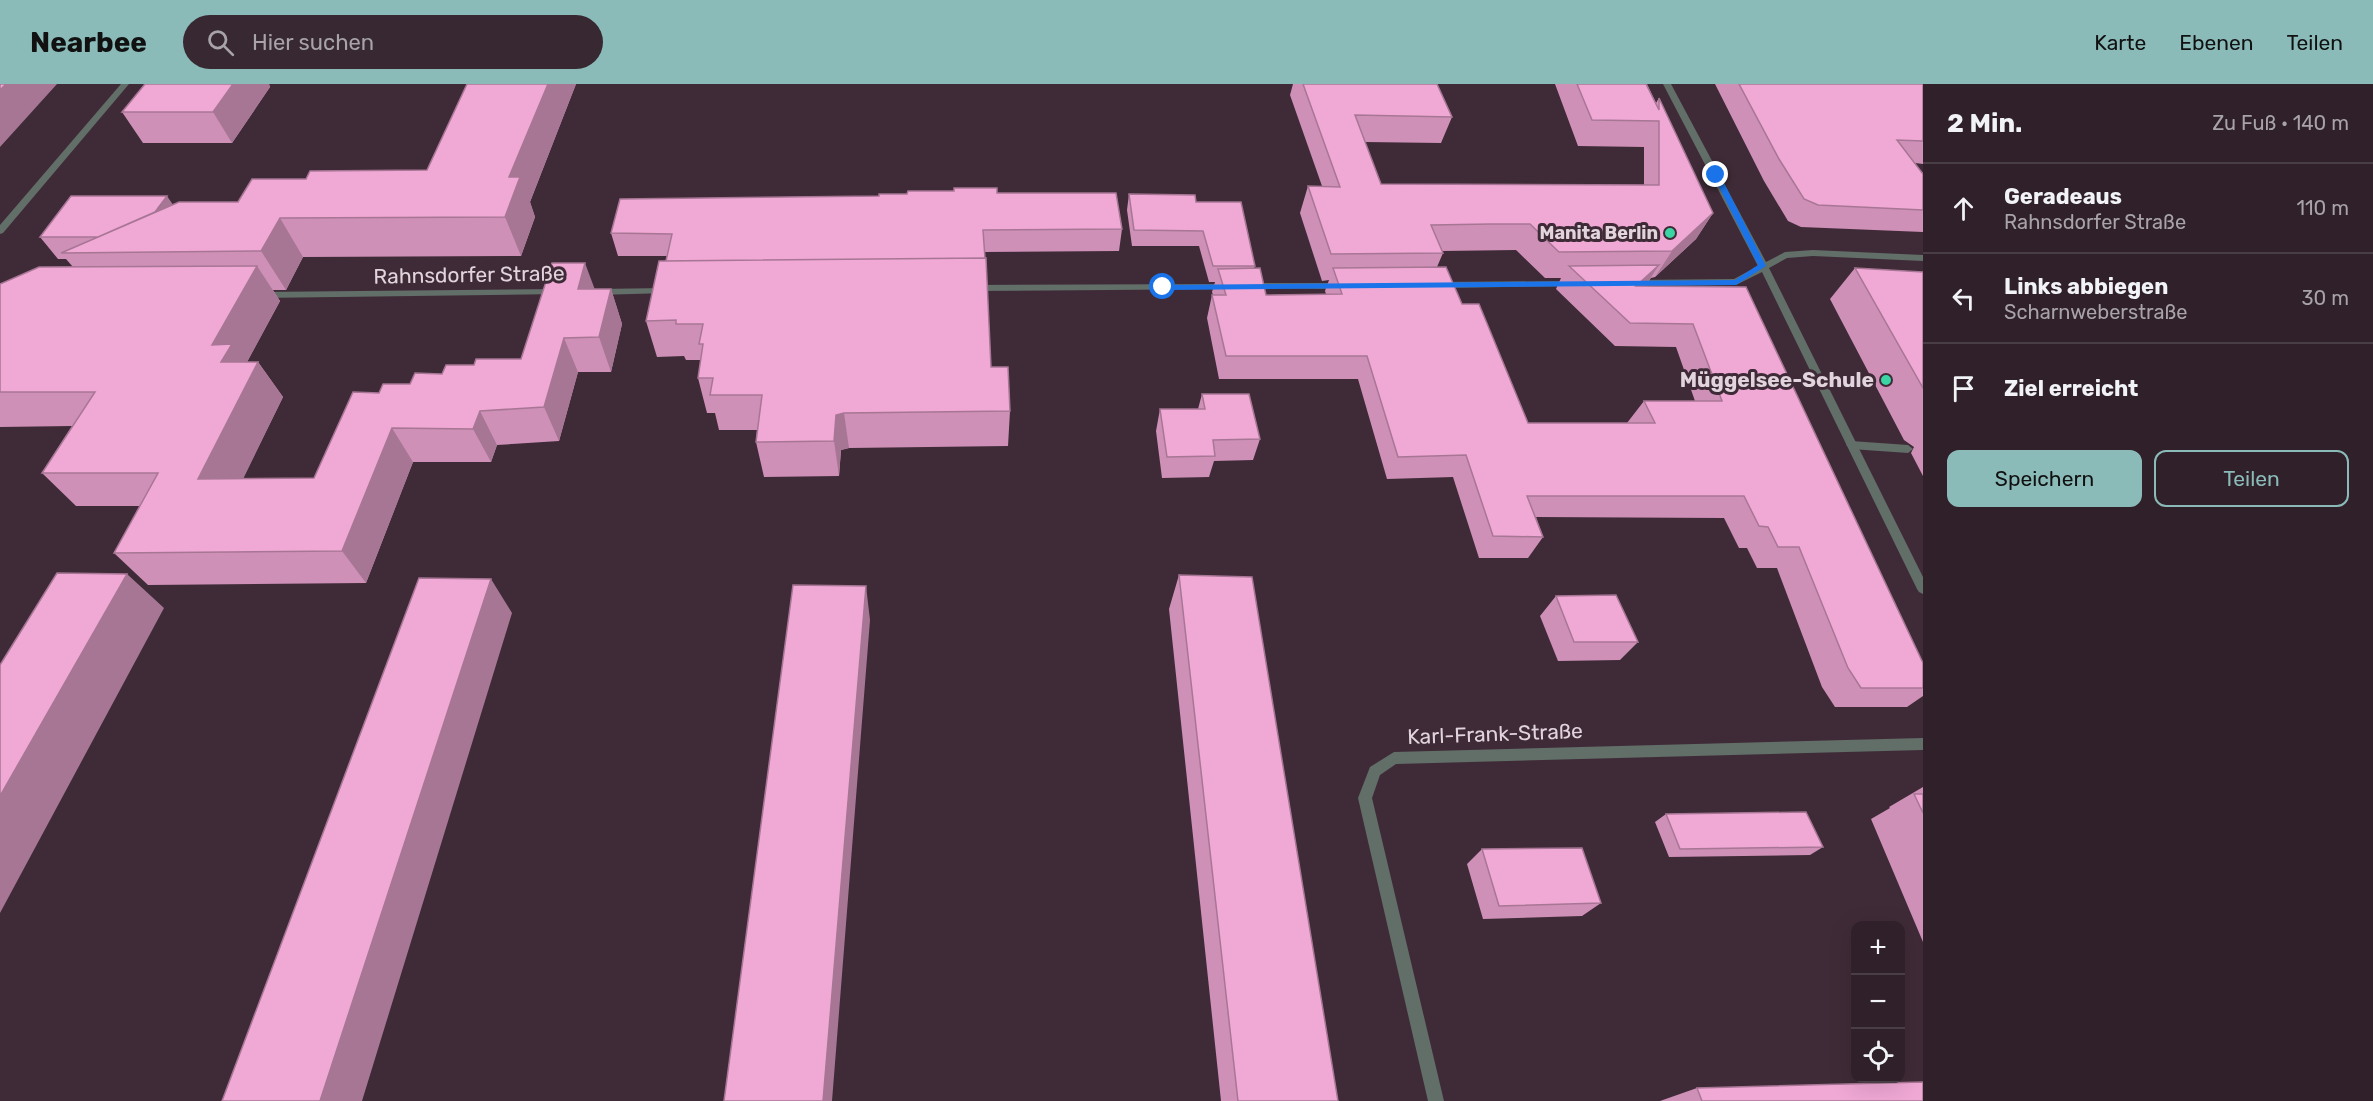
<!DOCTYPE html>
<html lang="de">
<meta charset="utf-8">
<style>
body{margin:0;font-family:Rubik,sans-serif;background:#372831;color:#f1f3f6}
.controls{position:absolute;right:18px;bottom:18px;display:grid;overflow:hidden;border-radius:12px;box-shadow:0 6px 24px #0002}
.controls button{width:54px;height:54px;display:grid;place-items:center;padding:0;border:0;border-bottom:2px solid #4a3e46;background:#2f2029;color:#f1f3f6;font:30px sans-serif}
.stop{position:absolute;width:18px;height:18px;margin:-14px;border:4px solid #1a73e8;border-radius:50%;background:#fff}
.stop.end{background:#1a73e8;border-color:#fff;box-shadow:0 2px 6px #0008}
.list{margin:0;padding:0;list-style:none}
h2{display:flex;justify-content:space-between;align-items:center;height:78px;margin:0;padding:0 24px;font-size:26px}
h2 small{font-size:20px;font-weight:400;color:#a7a3a8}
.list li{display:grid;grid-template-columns:39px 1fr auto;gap:18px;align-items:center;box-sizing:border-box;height:90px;padding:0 24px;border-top:2px solid #4a3e46}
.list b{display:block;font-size:22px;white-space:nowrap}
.list p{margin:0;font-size:20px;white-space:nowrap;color:#a7a3a8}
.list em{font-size:20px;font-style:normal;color:#a7a3a8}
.actions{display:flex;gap:12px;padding:18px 24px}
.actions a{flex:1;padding:14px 0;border:2px solid #8bbbb9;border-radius:12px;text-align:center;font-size:21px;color:#8bbbb9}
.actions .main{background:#8bbbb9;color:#111}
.icon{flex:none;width:33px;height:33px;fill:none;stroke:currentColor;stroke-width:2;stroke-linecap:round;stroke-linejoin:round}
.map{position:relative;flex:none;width:1923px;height:1017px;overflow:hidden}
header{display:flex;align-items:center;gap:36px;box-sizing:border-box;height:84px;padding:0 30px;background:#8bbbb9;color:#111}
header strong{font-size:28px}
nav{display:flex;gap:33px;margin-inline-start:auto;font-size:21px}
.search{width:420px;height:54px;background:#372831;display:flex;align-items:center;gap:15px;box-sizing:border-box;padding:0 21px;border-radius:33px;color:#a7a3a8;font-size:22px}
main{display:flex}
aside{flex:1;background:#2f2029}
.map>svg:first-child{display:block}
</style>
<header>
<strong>Nearbee</strong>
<div class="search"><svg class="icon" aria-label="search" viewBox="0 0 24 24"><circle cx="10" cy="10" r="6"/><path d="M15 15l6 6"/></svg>Hier suchen</div>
<nav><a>Karte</a><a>Ebenen</a><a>Teilen</a></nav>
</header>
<main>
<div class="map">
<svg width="1923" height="1017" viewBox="0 0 1923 1017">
<rect width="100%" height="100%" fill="#3f2b37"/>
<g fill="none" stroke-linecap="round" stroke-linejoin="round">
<!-- service -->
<path fill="#626e68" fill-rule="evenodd" d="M 1851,357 L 1908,361 L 1913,365 L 1908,369 L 1851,365 L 1846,361 Z"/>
<!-- minor -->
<path fill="#626e68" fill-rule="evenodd" d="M 121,0 L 129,0 L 3,149 L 0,150 L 0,141 Z
M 1663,0 L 1671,0 L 1766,178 L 1785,168 L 1813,166 L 1923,171 L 1923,177 L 1813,172 L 1787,174 L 1769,184 L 1923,493 L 1923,510 L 1919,508 L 1917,505 L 1762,188 L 1736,201 L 1631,202 L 1626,199 L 1631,196 L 1734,195 L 1758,182 Z
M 1575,197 L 1578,198 L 1578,202 L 1439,204 L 1434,201 L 1439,198 Z
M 1247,199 L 1341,199 L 1346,202 L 1341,205 L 1244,204 L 1242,202 Z
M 1230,200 L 1235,203 L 1233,205 L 971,207 L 966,204 L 971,201 Z
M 666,204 L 671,207 L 669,209 L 596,211 L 591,208 L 596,205 Z
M 558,205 L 563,208 L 561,210 L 260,214 L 255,211 L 260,208 Z
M 1923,654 L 1923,666 L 1396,680 L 1380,691 L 1372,714 L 1444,1017 L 1428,1017 L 1358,714 L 1370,683 L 1394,668 Z"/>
</g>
<!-- wall -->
<path fill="#ce90b7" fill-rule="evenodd" d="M 145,0 L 269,0 L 270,3 L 232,59 L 143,59 L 122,28 Z
M 467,0 L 576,0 L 530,118 L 535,133 L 521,172 L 303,173 L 286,206 L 273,206 L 280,217 L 247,278 L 258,278 L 283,313 L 243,394 L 314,394 L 379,309 L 474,281 L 521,275 L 594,205 L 611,205 L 622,240 L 611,288 L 578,288 L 559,357 L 497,361 L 491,378 L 413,378 L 366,499 L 148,501 L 114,469 L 140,422 L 76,422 L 42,389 L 72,342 L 0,343 L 0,200 L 73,183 L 66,175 L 58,175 L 40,153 L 173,121 L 238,118 L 306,95 L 427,86 Z
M 1293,0 L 1437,0 L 1452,33 L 1441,59 L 1365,58 L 1381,100 L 1644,101 L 1644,63 L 1578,62 L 1555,0 L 1647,0 L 1656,19 L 1659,14 L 1713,129 L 1696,155 L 1655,193 L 1651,194 L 1645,202 L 1746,203 L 1923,579 L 1923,612 L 1907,623 L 1835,623 L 1822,603 L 1777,484 L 1757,484 L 1747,464 L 1739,464 L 1724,434 L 1536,433 L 1543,453 L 1528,474 L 1479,474 L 1453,393 L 1387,395 L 1358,295 L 1219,295 L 1207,234 L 1212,211 L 1213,211 L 1212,208 L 1215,198 L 1209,198 L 1199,162 L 1132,162 L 1127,126 L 1129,110 L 1196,118 L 1255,182 L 1254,184 L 1266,211 L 1326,210 L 1325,207 L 1329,196 L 1322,197 L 1300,129 L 1308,102 L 1322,102 L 1290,11 ZM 1516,166 L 1545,194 L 1561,194 L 1556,205 L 1615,262 L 1676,263 L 1695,317 L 1644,317 L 1627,339 L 1528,339 L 1462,220 L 1437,183 L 1443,169 L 1442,167 Z
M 1715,0 L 1923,0 L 1923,80 L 1915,79 L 1923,90 L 1923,148 L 1801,143 L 1788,137 L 1764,97 Z
M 997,109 L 1122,145 L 1119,167 L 984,168 L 991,283 L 1010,327 L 1008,362 L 849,364 L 841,366 L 839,392 L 764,393 L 756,358 L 757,346 L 719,346 L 715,329 L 707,329 L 698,294 L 701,276 L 686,276 L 684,272 L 657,273 L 646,237 L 667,172 L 618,172 L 611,149 L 879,112 Z
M 1855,184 L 1923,188 L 1923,392 L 1911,369 L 1914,363 L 1904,356 L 1830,215 Z
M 1202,310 L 1260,355 L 1253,376 L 1214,377 L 1209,393 L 1162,394 L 1156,347 L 1160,325 L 1198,325 Z
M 1179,491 L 1338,1017 L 1221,1017 L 1169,525 Z
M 1556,512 L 1638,558 L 1620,576 L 1558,577 L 1540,532 Z
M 1923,703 L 1923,858 L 1871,735 L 1890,724 L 1889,723 Z
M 1666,730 L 1823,763 L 1810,771 L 1669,773 L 1655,738 Z
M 1482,765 L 1601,819 L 1582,832 L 1483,835 L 1467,780 Z
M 1697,1004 L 1923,1017 L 1660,1017 Z"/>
<!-- shaded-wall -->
<path fill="#a87695" d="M 6,0 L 57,0 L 0,63 L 0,6 Z
M 232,0 L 269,0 L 270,3 L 232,59 L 213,28 Z
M 548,0 L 576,0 L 530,118 L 535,133 L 521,172 L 505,133 L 509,93 Z
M 167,112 L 182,134 L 138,153 Z
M 1713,129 L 1696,155 L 1655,193 L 1672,167 Z
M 280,134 L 303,173 L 286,206 L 261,167 Z
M 585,179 L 598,214 L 578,205 Z
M 1659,181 L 1644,204 L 1636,202 Z
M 257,182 L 280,217 L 246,280 L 258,278 L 283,313 L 227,428 L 198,395 L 221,278 L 212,261 Z
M 611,205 L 622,240 L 611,288 L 599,253 Z
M 564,254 L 578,288 L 559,357 L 544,323 Z
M 480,327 L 497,361 L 491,378 L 473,345 Z
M 844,329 L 849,364 L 841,366 L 839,392 L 834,357 L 836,331 Z
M 392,344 L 413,378 L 366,499 L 342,467 Z
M 127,490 L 164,524 L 0,829 L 0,712 Z
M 491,495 L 512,529 L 362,1017 L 320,1017 Z
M 866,502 L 870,536 L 832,1017 L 823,1017 Z"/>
<!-- building -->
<path fill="#f0a8d5" stroke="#a87695" stroke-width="1.5" d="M 0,0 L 6,0 L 0,6 Z
M 145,0 L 233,0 L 213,28 L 122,28 Z
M 467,0 L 548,0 L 509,93 L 520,93 L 505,133 L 280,134 L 261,167 L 61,169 L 179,118 L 238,118 L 252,95 L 306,95 L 310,87 L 427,86 Z
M 1303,0 L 1437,0 L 1452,33 L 1355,31 L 1381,100 L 1659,101 L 1659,37 L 1592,36 L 1577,0 L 1646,0 L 1659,26 L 1659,14 L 1713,129 L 1672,167 L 1559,168 L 1530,140 L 1491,140 L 1431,141 L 1443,169 L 1331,170 L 1308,102 L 1340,103 Z
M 1739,0 L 1923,0 L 1923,57 L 1897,56 L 1923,90 L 1923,126 L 1818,121 L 1804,115 L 1779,75 Z
M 954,104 L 997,104 L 997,109 L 1116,109 L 1122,145 L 983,146 L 985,174 L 666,177 L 672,150 L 611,149 L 620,115 L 879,112 L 879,110 L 907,110 L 908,107 L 954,107 Z
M 1129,110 L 1195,111 L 1196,118 L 1241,118 L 1255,182 L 1213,182 L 1203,147 L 1134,146 Z
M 71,112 L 167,112 L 155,128 L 98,153 L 40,153 Z
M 986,174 L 991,283 L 1008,283 L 1010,327 L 844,329 L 836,331 L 834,357 L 756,358 L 762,311 L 710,311 L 713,294 L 698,294 L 703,260 L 699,260 L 703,240 L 676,240 L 676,236 L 646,237 L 659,177 Z
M 552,179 L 585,179 L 578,205 L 611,205 L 599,253 L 564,254 L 544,323 L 480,327 L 473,345 L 392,344 L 342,467 L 114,469 L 158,389 L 42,389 L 95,308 L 0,308 L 0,200 L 39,183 L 257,182 L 212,261 L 232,260 L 221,278 L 258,278 L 198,395 L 314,394 L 353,308 L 379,309 L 383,300 L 410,300 L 415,289 L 442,290 L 446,281 L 474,281 L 476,275 L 521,275 Z
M 1659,181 L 1636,202 L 1746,203 L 1923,579 L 1923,604 L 1861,604 L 1848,584 L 1799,463 L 1778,463 L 1768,443 L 1759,442 L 1744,412 L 1527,412 L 1543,453 L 1493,452 L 1466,371 L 1398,373 L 1367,272 L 1226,272 L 1212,211 L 1226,211 L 1218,185 L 1260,184 L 1266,211 L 1342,210 L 1333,184 L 1446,183 L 1462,220 L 1479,220 L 1528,339 L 1655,339 L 1644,317 L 1722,317 L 1693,240 L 1630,239 L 1569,182 Z
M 1855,184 L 1923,188 L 1923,304 Z
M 1202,310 L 1249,310 L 1260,355 L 1213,356 L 1215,372 L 1167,373 L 1160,325 L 1205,325 Z
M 57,489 L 127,490 L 0,712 L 0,581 Z
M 1179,491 L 1252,493 L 1338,1017 L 1238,1017 Z
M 419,494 L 491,495 L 320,1017 L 222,1017 Z
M 793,501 L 866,502 L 823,1017 L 724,1017 Z
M 1616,511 L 1638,558 L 1574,558 L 1556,512 Z
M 1914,710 L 1923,710 L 1923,729 Z
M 1806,728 L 1823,763 L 1680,765 L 1666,730 Z
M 1582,764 L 1601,819 L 1499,822 L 1482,765 Z
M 1923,998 L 1923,1017 L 1702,1017 L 1697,1004 Z"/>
<!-- route -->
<path fill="#1a73e8" d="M 1716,89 L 1720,91 L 1766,182 L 1736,201 L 1163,206 L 1159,203 L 1163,201 L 1735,196 L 1758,181 L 1713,91 Z"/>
<!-- markers -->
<g fill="#3ad4a5" stroke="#3f2b37" stroke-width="2">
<circle cx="1670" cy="149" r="6"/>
<circle cx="1886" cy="296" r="6"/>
</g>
<g text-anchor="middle" stroke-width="6" stroke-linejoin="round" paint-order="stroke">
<!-- far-poi labels -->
<g font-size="18" font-weight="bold" fill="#e2d4dc" stroke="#3f2b37" text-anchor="end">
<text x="1658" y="155">Manita Berlin</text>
</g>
<!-- street labels -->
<g font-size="21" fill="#e2d4dc" stroke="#3f2b37">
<text transform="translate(469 191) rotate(-1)" y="7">Rahnsdorfer Straße</text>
<text transform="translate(1495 650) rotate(-2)" y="7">Karl-Frank-Straße</text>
</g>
<!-- poi labels -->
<g font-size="21" font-weight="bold" fill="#e2d4dc" stroke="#3f2b37" text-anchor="end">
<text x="1874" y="303">Müggelsee-Schule</text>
</g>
</g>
</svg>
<div class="controls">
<button>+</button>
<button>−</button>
<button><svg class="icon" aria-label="locate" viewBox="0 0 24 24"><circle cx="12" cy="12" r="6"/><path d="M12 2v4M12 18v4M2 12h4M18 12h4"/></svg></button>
</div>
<div class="stop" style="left:1163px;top:203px"></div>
<div class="stop end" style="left:1716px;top:91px"></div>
</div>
<aside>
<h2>2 Min.<small>Zu Fuß · 140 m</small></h2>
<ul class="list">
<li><svg class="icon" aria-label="ahead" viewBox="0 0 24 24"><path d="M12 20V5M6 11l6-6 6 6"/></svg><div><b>Geradeaus</b><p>Rahnsdorfer Straße</p></div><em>110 m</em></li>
<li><svg class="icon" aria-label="left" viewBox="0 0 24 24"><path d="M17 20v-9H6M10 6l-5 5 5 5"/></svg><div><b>Links abbiegen</b><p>Scharnweberstraße</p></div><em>30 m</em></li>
<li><svg class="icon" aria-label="arrive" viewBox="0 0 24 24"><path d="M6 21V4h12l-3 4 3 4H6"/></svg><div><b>Ziel erreicht</b></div></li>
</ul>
<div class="actions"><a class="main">Speichern</a><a>Teilen</a></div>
</aside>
</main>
